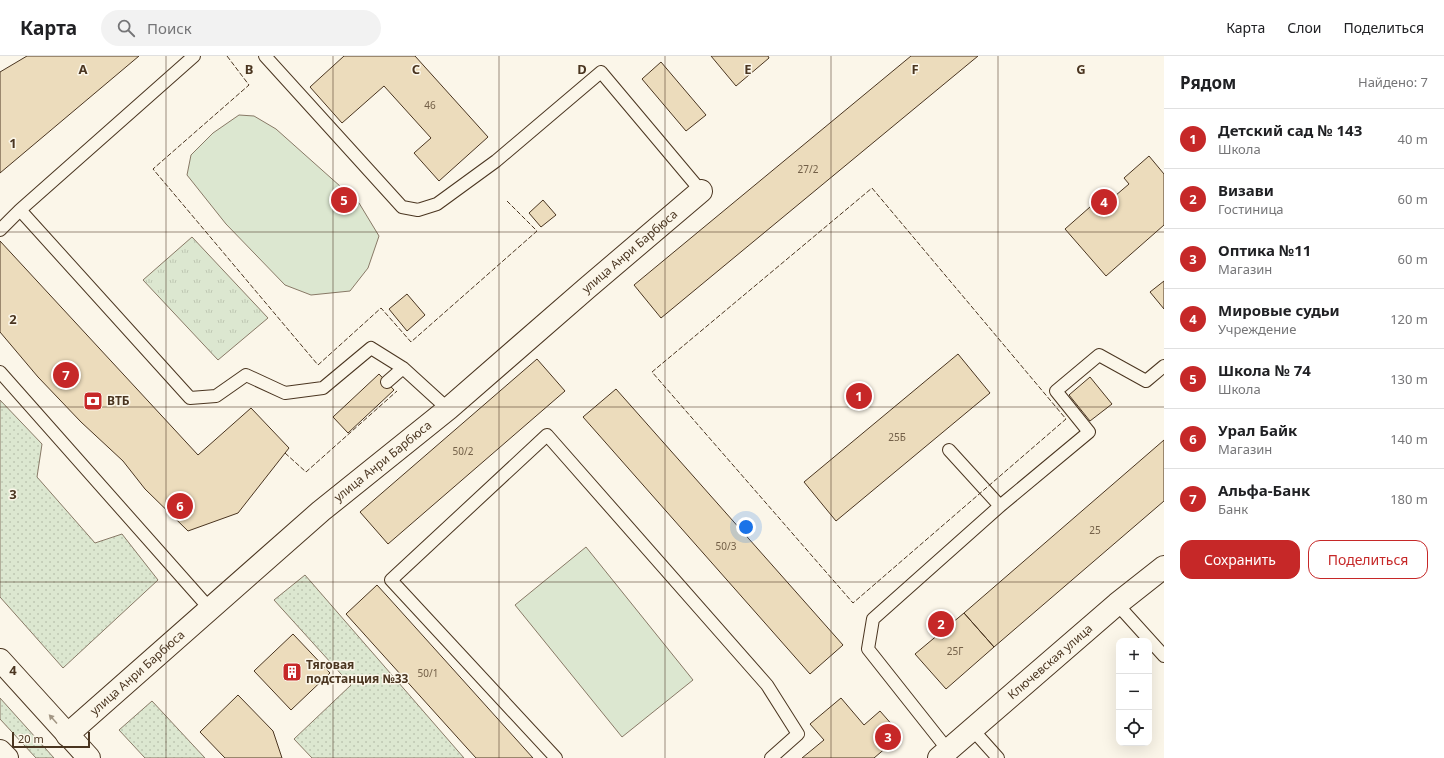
<!DOCTYPE html>
<html lang="ru">
<meta charset="utf-8">
<style>
body{margin:0;font-family:"Noto Sans",sans-serif;background:#f2f2f2;color:#202124}
.controls{position:absolute;right:12px;bottom:12px;display:grid;overflow:hidden;border-radius:8px;box-shadow:0 4px 16px #0002}
.controls button{width:36px;height:36px;display:grid;place-items:center;padding:0;border:0;border-bottom:1px solid #e0e0e0;background:#fff;color:#202124;font:20px sans-serif}
.scale{position:absolute;left:12px;bottom:10px;width:78px;box-sizing:border-box;padding-left:4px;border:2px solid #4a3520;border-top:0;font-size:11px;line-height:14px;white-space:nowrap;color:#4a3520;-webkit-text-stroke:3px #fbf6e9;paint-order:stroke}
.you{position:absolute;left:746px;top:471px;width:14px;height:14px;margin:-10px;border:3px solid #fff;border-radius:50%;background:#1a73e8;box-shadow:0 0 0 6px #1a73e833}
.badge{display:grid;place-items:center;width:26px;height:26px;border-radius:50%;background:#c62828;color:#fff;font-size:13px;font-weight:700}
.pin{position:absolute;translate:-50% -50%;border:2px solid #fff;box-shadow:0 1px 4px #0006}
.list{margin:0;padding:0;list-style:none}
h2{display:flex;justify-content:space-between;align-items:center;height:52px;margin:0;padding:0 16px;font-size:17px}
h2 small{font-size:13px;font-weight:400;color:#757577}
.list li{display:grid;grid-template-columns:26px 1fr auto;gap:12px;align-items:center;box-sizing:border-box;height:60px;padding:0 16px;border-top:1px solid #e0e0e0}
.list b{display:block;font-size:15px;white-space:nowrap}
.list p{margin:0;font-size:13px;white-space:nowrap;color:#757577}
.list em{font-size:13px;font-style:normal;color:#757577}
.actions{display:flex;gap:8px;padding:12px 16px}
.actions a{flex:1;padding:9px 0;border:1px solid #c62828;border-radius:12px;text-align:center;font-size:14px;color:#c62828}
.actions .main{background:#c62828;color:#fff}
.icon{flex:none;width:22px;height:22px;fill:none;stroke:currentColor;stroke-width:2;stroke-linecap:round;stroke-linejoin:round}
.map{position:relative;flex:none;width:1164px;height:702px;overflow:hidden}
header{display:flex;align-items:center;gap:24px;box-sizing:border-box;height:56px;padding:0 20px;background:#fff;border-bottom:1px solid #e0e0e0}
header strong{font-size:19px}
nav{display:flex;gap:22px;margin-inline-start:auto;font-size:14px}
.search{width:280px;height:36px;background:#f2f2f2;display:flex;align-items:center;gap:10px;box-sizing:border-box;padding:0 14px;border-radius:22px;color:#757577;font-size:15px}
main{display:flex}
aside{flex:1;background:#fff}
.map>svg:first-child{display:block}
</style>
<header>
<strong>Карта</strong>
<div class="search"><svg class="icon" aria-label="search" viewBox="0 0 24 24"><circle cx="10" cy="10" r="6"/><path d="M15 15l6 6"/></svg>Поиск</div>
<nav><a>Карта</a><a>Слои</a><a>Поделиться</a></nav>
</header>
<main>
<div class="map">
<svg width="1164" height="702" viewBox="0 0 1164 702">
<defs>
<pattern id="grass-dots" width="8" height="8" patternUnits="userSpaceOnUse"><rect width="8" height="8" fill="#dce7d0"/><path d="M2 2h.1M6 6h.1" fill="none" stroke="#bec7b2" stroke-width="1.8" stroke-linecap="round"/></pattern>
<pattern id="park-tufts" width="24" height="20" patternUnits="userSpaceOnUse"><rect width="24" height="20" fill="#dce7d0"/><path d="M3 7l-1-3M5 7V3M7 7l1-3M15 17l-1-3M17 17v-4M19 17l1-3" fill="none" stroke="#bec7b2"/></pattern>
</defs>
<rect width="100%" height="100%" fill="#fbf6e9"/>
<!-- grass -->
<path fill="url(#grass-dots)" stroke="#887966" d="M 0,344 L 42,388 L 37,421 L 95,487 L 122,478 L 158,524 L 63,612 L 0,541 Z
M 305,519 L 464,702 L 312,702 L 294,683 L 351,629 L 274,544 Z
M 0,642 L 54,702 L 36,702 L 0,663 Z
M 152,645 L 205,702 L 145,702 L 119,674 Z"/>
<!-- park -->
<path fill="url(#park-tufts)" stroke="#887966" d="M 192,181 L 268,262 L 218,304 L 143,224 Z"/>
<!-- garden -->
<path fill="#dce7d0" stroke="#887966" d="M 239,59 L 254,60 L 276,73 L 359,147 L 379,180 L 368,212 L 350,235 L 311,239 L 285,229 L 226,168 L 187,119 L 191,99 L 213,77 Z
M 586,491 L 693,624 L 622,681 L 515,549 Z"/>
<!-- building -->
<path fill="#ecdcbc" stroke="#4a3520" d="M 27,0 L 139,0 L 0,117 L 0,16 Z
M 344,0 L 415,0 L 488,81 L 439,125 L 414,97 L 431,82 L 384,30 L 342,67 L 310,31 Z
M 711,0 L 768,0 L 769,2 L 736,30 Z
M 911,0 L 978,0 L 661,262 L 634,229 Z
M 661,6 L 706,59 L 686,75 L 642,23 Z
M 1149,100 L 1164,118 L 1164,169 L 1106,220 L 1065,173 L 1090,151 L 1095,157 L 1129,128 L 1124,122 Z
M 543,144 L 556,159 L 541,171 L 529,157 Z
M 0,185 L 198,399 L 251,352 L 289,392 L 238,457 L 188,475 L 145,433 L 123,405 L 81,366 L 38,321 L 0,276 Z
M 1164,225 L 1164,253 L 1150,236 Z
M 407,238 L 425,259 L 407,275 L 389,253 Z
M 958,298 L 990,337 L 836,465 L 804,426 Z
M 537,303 L 565,335 L 388,488 L 360,456 Z
M 379,318 L 394,334 L 348,377 L 333,361 Z
M 1090,321 L 1112,348 L 1090,365 L 1069,339 Z
M 616,333 L 843,589 L 810,618 L 583,361 Z
M 1164,384 L 1164,445 L 994,591 L 964,557 Z
M 377,529 L 397,551 L 533,702 L 476,702 L 346,558 Z
M 964,557 L 994,591 L 946,633 L 915,598 Z
M 293,578 L 330,617 L 291,654 L 254,615 Z
M 238,639 L 273,675 L 282,702 L 225,702 L 200,676 Z
M 841,642 L 864,669 L 880,655 L 901,679 L 874,702 L 802,702 L 824,684 L 810,668 Z"/>
<g fill="none" stroke-linecap="round" stroke-linejoin="round">
<!-- lane casing -->
<g stroke="#4a3520" stroke-width="14">
<path id="lane" d="M 194,0 L 20,154 L 190,342 L 216,340 L 246,319 L 285,337 L 323,332 L 371,292 L 403,312 L 448,353
M 265,0 L 402,151 L 418,154 L 437,148 L 496,105 L 601,16 L 701,135
M 0,174 L 20,154
M 0,316 L 210,553
M 387,326 L 403,312
M 949,394 L 1000,450
M 1117,548 L 1164,600
M 972,673 L 998,702
M 948,694 L 868,593 L 873,563 L 1000,450 L 1089,376 L 1056,335 L 1099,299 L 1146,325 L 1164,310
M 556,702 L 391,524 L 547,379 L 767,629 L 798,678 L 771,702"/>
</g>
<!-- street casing -->
<g stroke="#4a3520" stroke-width="24">
<g id="street">
<path id="s1" d="M 67,679 L 321,455 L 448,353 L 587,232 L 701,135"/>
<path id="s2" d="M 939,702 L 1117,548 L 1164,511"/>
</g>
</g>
<!-- primary casing -->
<g stroke="#4a3520" stroke-width="24">
<path id="primary" d="M 0,604 L 89,702
M 0,695 L 7,702"/>
</g>
<!-- lane -->
<use href="#lane" stroke="#fbf6e9" stroke-width="12"/>
<!-- street -->
<use href="#street" stroke="#fbf6e9" stroke-width="22"/>
<!-- primary -->
<use href="#primary" stroke="#fbf6e9" stroke-width="22"/>
<!-- fence -->
<path stroke="#4a3520" stroke-width="1" stroke-dasharray="5 2" stroke-linecap="butt" d="M 227,0 L 249,29 L 153,113 L 318,309 L 381,252 L 411,286 L 537,175 L 507,145
M 872,132 L 1066,363 L 853,547 L 652,316 Z
M 285,397 L 306,416 L 397,335"/>
</g>
<!-- one-way arrows -->
<defs><path id="oneway-solid" d="M-6-.8H1V-3.2L6.5 0L1 3.2V.8H-6Z"/></defs>
<use fill="#a29684" href="#oneway-solid" transform="translate(53 663) rotate(-132)"/>
<!-- grid -->
<path fill="none" stroke="#4a3520" stroke-width="1" stroke-opacity="0.55" d="M 166,0 L 166,702M 333,0 L 333,702M 499,0 L 499,702M 665,0 L 665,702M 831,0 L 831,702M 998,0 L 998,702M 0,176 L 1164,176M 0,351 L 1164,351M 0,526 L 1164,526"/>
<!-- icons -->
<defs>
<g id="bank-square" transform="scale(1)"><rect x="-9" y="-9" width="18" height="18" rx="4" fill="#c62828" stroke="#fbf6e9"/><path d="M-6-4H6V4H-6ZM0-2.3a2.3 2.3 0 1 0 0 4.6a2.3 2.3 0 1 0 0-4.6Z" fill="#fff"/></g>
<g id="building-square" transform="scale(1)"><rect x="-9" y="-9" width="18" height="18" rx="4" fill="#c62828" stroke="#fbf6e9"/><path d="M-4-6H4V6H1V3H-1V6H-4ZM-2.5-4.3h1.7v1.8h-1.7ZM.8-4.3h1.7v1.8H.8ZM-2.5-1h1.7V.8h-1.7ZM.8-1h1.7V.8H.8Z" fill="#fff"/></g>
</defs>
<g fill-rule="evenodd">
<use href="#bank-square" x="93" y="345"/>
<use href="#building-square" x="292" y="616"/>
</g>
<g text-anchor="middle" stroke-width="3" stroke-linejoin="round" paint-order="stroke">
<!-- number labels -->
<g font-size="10" fill="#725f47">
<text x="430" y="53">46</text>
<text x="808" y="117">27/2</text>
<text x="897" y="385">25Б</text>
<text x="463" y="399">50/2</text>
<text x="1095" y="478">25</text>
<text x="726" y="494">50/3</text>
<text x="955" y="599">25Г</text>
<text x="428" y="621">50/1</text>
</g>
<!-- street labels -->
<g font-size="12" fill="#4a3520" stroke="#fbf6e9">
<text dy="4" stroke="none"><textPath href="#s1" startOffset="742">улица Анри Барбюса</textPath></text>
<text dy="4" stroke="none"><textPath href="#s1" startOffset="418">улица Анри Барбюса</textPath></text>
<text dy="4" stroke="none"><textPath href="#s2" startOffset="147">Ключевская улица</textPath></text>
<text dy="4" stroke="none"><textPath href="#s1" startOffset="94">улица Анри Барбюса</textPath></text>
</g>
<!-- poi labels -->
<g font-size="12" font-weight="bold" fill="#4a3520" stroke="#fbf6e9" text-anchor="start">
<text x="107" y="349">ВТБ</text>
<text x="306" y="613">Тяговая<tspan x="306" dy="14">подстанция №33</tspan></text>
</g>
</g>
<g font-size="13" text-anchor="middle" font-weight="bold" fill="#4a3520" stroke="#fbf6e9" stroke-width="3" stroke-linejoin="round" paint-order="stroke">
<text x="83" y="18">A</text>
<text x="249" y="18">B</text>
<text x="416" y="18">C</text>
<text x="582" y="18">D</text>
<text x="748" y="18">E</text>
<text x="915" y="18">F</text>
<text x="1081" y="18">G</text>
<text x="13" y="92">1</text>
<text x="13" y="268">2</text>
<text x="13" y="443">3</text>
<text x="13" y="619">4</text>
</g>
</svg>
<div class="controls">
<button>+</button>
<button>−</button>
<button><svg class="icon" aria-label="locate" viewBox="0 0 24 24"><circle cx="12" cy="12" r="6"/><path d="M12 2v4M12 18v4M2 12h4M18 12h4"/></svg></button>
</div>
<div class="scale">20 m</div>
<div class="you"></div>
<div class="pin badge" style="left:859px;top:340px">1</div>
<div class="pin badge" style="left:941px;top:568px">2</div>
<div class="pin badge" style="left:888px;top:681px">3</div>
<div class="pin badge" style="left:1104px;top:146px">4</div>
<div class="pin badge" style="left:344px;top:144px">5</div>
<div class="pin badge" style="left:180px;top:450px">6</div>
<div class="pin badge" style="left:66px;top:319px">7</div>
</div>
<aside>
<h2>Рядом<small>Найдено: 7</small></h2>
<ul class="list">
<li><span class="badge">1</span><div><b>Детский сад № 143</b><p>Школа</p></div><em>40 m</em></li>
<li><span class="badge">2</span><div><b>Визави</b><p>Гостиница</p></div><em>60 m</em></li>
<li><span class="badge">3</span><div><b>Оптика №11</b><p>Магазин</p></div><em>60 m</em></li>
<li><span class="badge">4</span><div><b>Мировые судьи</b><p>Учреждение</p></div><em>120 m</em></li>
<li><span class="badge">5</span><div><b>Школа № 74</b><p>Школа</p></div><em>130 m</em></li>
<li><span class="badge">6</span><div><b>Урал Байк</b><p>Магазин</p></div><em>140 m</em></li>
<li><span class="badge">7</span><div><b>Альфа-Банк</b><p>Банк</p></div><em>180 m</em></li>
</ul>
<div class="actions"><a class="main">Сохранить</a><a>Поделиться</a></div>
</aside>
</main>
